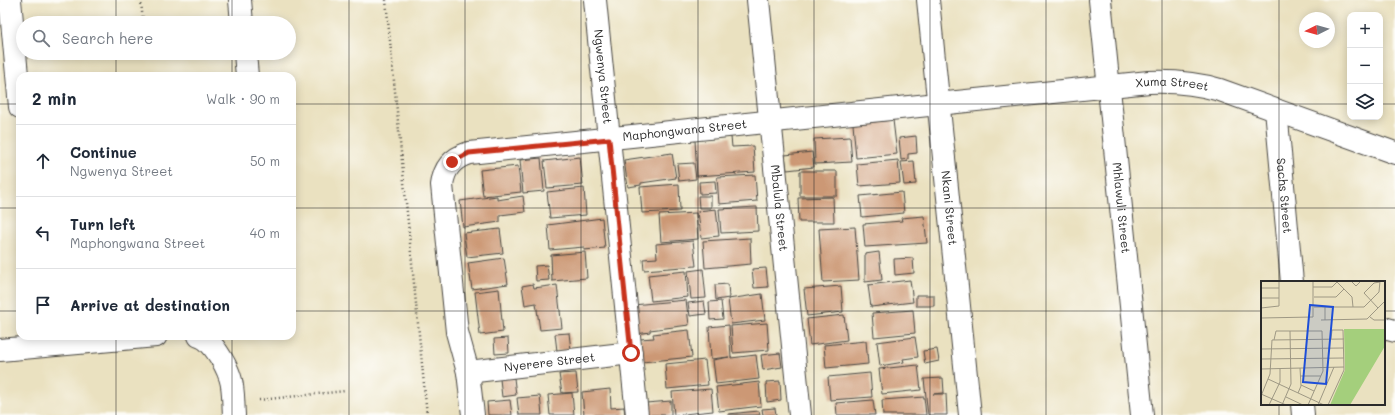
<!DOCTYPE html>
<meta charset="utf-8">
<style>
body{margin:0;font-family:Mali,sans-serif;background:#f6f6f7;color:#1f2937}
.controls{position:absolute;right:12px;top:12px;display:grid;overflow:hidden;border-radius:8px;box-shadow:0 2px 10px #0003}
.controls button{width:36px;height:36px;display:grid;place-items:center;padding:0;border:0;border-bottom:1px solid #e0e1e3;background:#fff;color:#1f2937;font:20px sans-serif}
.compass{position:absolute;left:1299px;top:12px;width:36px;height:36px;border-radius:50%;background:#fff;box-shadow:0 2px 10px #0003;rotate:265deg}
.stop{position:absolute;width:12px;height:12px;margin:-9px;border:3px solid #c8321e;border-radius:50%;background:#fff}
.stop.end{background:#c8321e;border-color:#fff;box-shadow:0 1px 4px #0008}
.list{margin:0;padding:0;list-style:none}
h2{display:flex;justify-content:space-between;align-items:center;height:52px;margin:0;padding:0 16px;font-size:17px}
h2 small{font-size:13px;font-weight:400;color:#747a83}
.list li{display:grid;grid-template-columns:26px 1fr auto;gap:12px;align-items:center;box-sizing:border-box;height:72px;padding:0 16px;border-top:1px solid #e0e1e3}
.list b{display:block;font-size:15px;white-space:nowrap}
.list p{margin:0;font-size:13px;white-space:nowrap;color:#747a83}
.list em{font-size:13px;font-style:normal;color:#747a83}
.icon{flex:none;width:22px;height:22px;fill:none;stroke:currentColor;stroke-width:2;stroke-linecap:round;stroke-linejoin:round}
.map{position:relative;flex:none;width:1395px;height:415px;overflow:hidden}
.search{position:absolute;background:#fff;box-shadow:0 2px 10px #0003;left:16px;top:16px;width:280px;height:44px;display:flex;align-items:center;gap:10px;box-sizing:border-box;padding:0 14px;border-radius:22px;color:#747a83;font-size:15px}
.panel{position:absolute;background:#fff;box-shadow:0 2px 10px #0003;left:16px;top:72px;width:280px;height:268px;border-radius:12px}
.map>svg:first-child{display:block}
</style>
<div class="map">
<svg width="1395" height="415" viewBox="0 0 1395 415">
<rect width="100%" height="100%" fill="#fdfcf7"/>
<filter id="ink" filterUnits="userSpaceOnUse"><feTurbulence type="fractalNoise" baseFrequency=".025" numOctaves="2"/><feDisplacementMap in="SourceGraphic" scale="8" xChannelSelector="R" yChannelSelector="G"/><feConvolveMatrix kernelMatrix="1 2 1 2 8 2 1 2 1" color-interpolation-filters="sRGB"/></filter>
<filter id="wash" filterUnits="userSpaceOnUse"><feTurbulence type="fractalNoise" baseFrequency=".012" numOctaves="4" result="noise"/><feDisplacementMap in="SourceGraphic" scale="16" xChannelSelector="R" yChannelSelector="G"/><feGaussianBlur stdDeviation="0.9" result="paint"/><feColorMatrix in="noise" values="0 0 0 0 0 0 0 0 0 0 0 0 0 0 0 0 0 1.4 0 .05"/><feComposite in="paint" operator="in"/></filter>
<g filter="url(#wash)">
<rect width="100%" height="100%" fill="#eae1c0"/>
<g id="blocks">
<!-- building -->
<path fill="#cc9875" d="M 893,120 L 897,154 L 856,158 L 853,124 Z
M 916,136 L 917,153 L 908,154 L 908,159 L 901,160 L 899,138 Z
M 731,137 L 732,147 L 753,146 L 755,172 L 697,176 L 695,140 Z
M 850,137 L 852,162 L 815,164 L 814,139 Z
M 812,152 L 814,167 L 787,170 L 785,155 Z
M 672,153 L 676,178 L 641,183 L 641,185 L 628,187 L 624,160 Z
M 580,157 L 583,185 L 547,188 L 544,161 Z
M 541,158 L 544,191 L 523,193 L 520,160 Z
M 898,160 L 900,183 L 859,186 L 857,164 Z
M 914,161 L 916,184 L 904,185 L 901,162 Z
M 694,163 L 696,179 L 679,181 L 677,164 Z
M 518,166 L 521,192 L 483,196 L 480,170 Z
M 800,171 L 837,171 L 837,196 L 800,196 Z
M 755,175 L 757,201 L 719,204 L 717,177 Z
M 715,181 L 716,193 L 700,194 L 699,182 Z
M 679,184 L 680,211 L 642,213 L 640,187 Z
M 584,188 L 586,215 L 550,218 L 547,192 Z
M 902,192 L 904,213 L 862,217 L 860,196 Z
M 497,196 L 497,200 L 523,196 L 525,212 L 500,215 L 500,222 L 463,227 L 460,201 Z
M 698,196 L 711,196 L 711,208 L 699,208 Z
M 833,197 L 834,222 L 799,222 L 798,198 Z
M 757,207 L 758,231 L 721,233 L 719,209 Z
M 716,209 L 719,236 L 701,238 L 698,211 Z
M 696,213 L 698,239 L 661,242 L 659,215 Z
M 924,216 L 927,243 L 865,247 L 863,224 L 902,221 L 901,218 Z
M 602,218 L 605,248 L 584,250 L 584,247 L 550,250 L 548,225 Z
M 855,227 L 859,280 L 823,282 L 819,229 Z
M 500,229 L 503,253 L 467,257 L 464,233 Z
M 750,238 L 751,264 L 705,268 L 703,241 Z
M 693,241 L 696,266 L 644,270 L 643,259 L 657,258 L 656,244 Z
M 585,252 L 587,278 L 552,281 L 551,255 Z
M 879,252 L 882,280 L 865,282 L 865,254 Z
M 504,258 L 508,284 L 472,289 L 468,263 Z
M 913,258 L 914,273 L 895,275 L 894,259 Z
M 547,265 L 549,280 L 536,281 L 535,266 Z
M 766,268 L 768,287 L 754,288 L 752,269 Z
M 703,269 L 706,298 L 691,299 L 688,271 Z
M 686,271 L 688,297 L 651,301 L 648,275 Z
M 910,280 L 913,302 L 871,307 L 868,285 Z
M 533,284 L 534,288 L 557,285 L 562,328 L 540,330 L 536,303 L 525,305 L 522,286 Z
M 728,284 L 729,298 L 716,300 L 715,285 Z
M 841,286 L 843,312 L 807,316 L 804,289 Z
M 499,289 L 503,332 L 480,335 L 475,292 Z
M 762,294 L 765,320 L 731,324 L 728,299 Z
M 916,295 L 934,295 L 934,306 L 916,306 Z
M 686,300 L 689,325 L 650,330 L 650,332 L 636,334 L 633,305 Z
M 704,301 L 706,314 L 690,316 L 688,303 Z
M 721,301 L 723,319 L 710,320 L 709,302 Z
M 913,310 L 915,333 L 874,337 L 872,313 Z
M 844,315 L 847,340 L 810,345 L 807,319 Z
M 767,323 L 769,350 L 733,353 L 731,326 Z
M 729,325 L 731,358 L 756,355 L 759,379 L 716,384 L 713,360 L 729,357 L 711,359 L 709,327 Z
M 689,330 L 692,357 L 642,362 L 640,339 L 654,338 L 653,334 Z
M 569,333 L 571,350 L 557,351 L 555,334 Z
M 915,337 L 918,357 L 903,359 L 904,362 L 880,366 L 877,342 Z
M 508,338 L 509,353 L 495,354 L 494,339 Z
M 866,341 L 868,364 L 826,368 L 824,345 Z
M 937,349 L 939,361 L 925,364 L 923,351 Z
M 780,353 L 782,367 L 763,370 L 761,355 Z
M 705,360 L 708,385 L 667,389 L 665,364 Z
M 918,365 L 921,390 L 882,394 L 879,369 Z
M 576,373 L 578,392 L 562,393 L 559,374 Z
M 870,373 L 872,397 L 830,400 L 828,377 Z
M 514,378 L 516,395 L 502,397 L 500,379 Z
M 943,378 L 944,393 L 933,394 L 946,394 L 947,415 L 928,415 L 924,379 Z
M 780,381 L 781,400 L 767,402 L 766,382 Z
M 759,382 L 761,406 L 719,411 L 716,387 Z
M 610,389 L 611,408 L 624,407 L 625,415 L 584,415 L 582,392 Z
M 711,389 L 713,411 L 674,415 L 672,392 Z
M 572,393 L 574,415 L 550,415 L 548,395 Z
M 540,396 L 542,415 L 519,415 L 517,398 Z
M 924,397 L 926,415 L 883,415 L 882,400 Z
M 510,400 L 512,415 L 488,415 L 487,402 Z
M 873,400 L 875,415 L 837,415 L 836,403 Z
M 671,401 L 671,415 L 647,415 L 646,403 Z
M 775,408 L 776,415 L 763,415 L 762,409 Z
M 759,411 L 760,415 L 728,415 L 728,414 Z"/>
</g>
</g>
<g filter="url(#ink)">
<use href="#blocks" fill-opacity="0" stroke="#484641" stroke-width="1"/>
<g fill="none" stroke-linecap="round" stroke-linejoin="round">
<!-- minor casing -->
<g stroke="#484641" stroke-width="24">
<g id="minor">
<path d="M 10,0 L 20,107"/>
<path d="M 240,0 L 242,23"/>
<path id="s1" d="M 595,0 L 637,415"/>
<path id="s2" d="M 758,0 L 800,415"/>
<path id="s3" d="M 928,0 L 970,415"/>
<path id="s4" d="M 1100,0 L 1142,415"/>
<path d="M 245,53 L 247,76"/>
<path id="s5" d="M 1276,110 L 1292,282"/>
<path d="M 1384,328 L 1395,331"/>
<path d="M 199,336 C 212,339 226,365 230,377 C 234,388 233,403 234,415"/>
<path d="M 0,350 L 156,336"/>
<path id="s6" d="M 468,372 L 631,353"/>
<path d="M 1302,404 L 1303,415"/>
<path id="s7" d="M 473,415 L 468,372 L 457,332 L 442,185 C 444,168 453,158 469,153 L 1149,82 C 1174,81 1196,83 1220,90 L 1395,153"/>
</g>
</g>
<!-- path -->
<path stroke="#484641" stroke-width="2.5" stroke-dasharray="1 3" stroke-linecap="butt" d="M 141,0 L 143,23
M 386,0 L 427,415
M 259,400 L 345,391"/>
<!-- minor -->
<use href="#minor" stroke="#fff" stroke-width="22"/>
</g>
</g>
<g fill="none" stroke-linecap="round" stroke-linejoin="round" filter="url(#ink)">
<!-- route -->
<path stroke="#c8321e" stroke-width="5" d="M 452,162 L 469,153 L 609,139 L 631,353"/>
</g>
<!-- grid -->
<path fill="none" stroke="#2b2b2b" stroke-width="1" stroke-opacity="0.55" d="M 116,0 L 116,23M 232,0 L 232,23M 349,0 L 349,415M 465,0 L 465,415M 581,0 L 581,415M 698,0 L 698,415M 814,0 L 814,415M 930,0 L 930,415M 1046,0 L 1046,415M 1162,0 L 1162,415M 1279,0 L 1279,282M 116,53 L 116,76M 232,53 L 232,76M 0,104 L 20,104M 292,104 L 1350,104M 1380,104 L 1395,104M 0,208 L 20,208M 292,208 L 1395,208M 0,311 L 20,311M 292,311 L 1262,311M 1384,311 L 1395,311M 116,336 L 116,415M 232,336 L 232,415M 1279,404 L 1279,415"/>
<g text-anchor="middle" stroke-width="3" stroke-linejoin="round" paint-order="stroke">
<!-- street labels -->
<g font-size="12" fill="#2b2b2b" stroke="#fdfcf7">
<text dy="4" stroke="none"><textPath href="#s1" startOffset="77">Ngwenya Street</textPath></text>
<text dy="4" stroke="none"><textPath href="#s7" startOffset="984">Xuma Street</textPath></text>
<text dy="4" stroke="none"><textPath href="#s7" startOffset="494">Maphongwana Street</textPath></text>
<text dy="4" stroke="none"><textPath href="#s5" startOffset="86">Sachs Street</textPath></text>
<text dy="4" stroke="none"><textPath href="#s3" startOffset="209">Nkani Street</textPath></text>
<text dy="4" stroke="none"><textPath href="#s4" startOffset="209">Mhlawuli Street</textPath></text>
<text dy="4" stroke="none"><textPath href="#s2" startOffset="209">Mbalula Street</textPath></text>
<text dy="4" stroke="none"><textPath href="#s6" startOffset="82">Nyerere Street</textPath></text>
</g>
</g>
<!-- overview -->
<g transform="translate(1261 281)">
<rect width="124" height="124" fill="#eae1c0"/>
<path d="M 83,48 L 124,48 L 124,65 L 89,124 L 69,124 L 84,89 Z" fill="#a4cf7c"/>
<path fill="none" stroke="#9e9884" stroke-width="1" d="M 75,0 L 91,16 L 92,26M 90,0 L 95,5 L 100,0M 52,6 L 71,6 L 76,1M 0,7 L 18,7M 53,16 L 75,16 L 83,8M 0,17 L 18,17M 53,26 L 103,26 L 118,11 L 119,0M 64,26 L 64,39M 0,27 L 18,25 L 18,0M 117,27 L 103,12 L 113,2 L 119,1M 109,36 L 113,39 L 124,39M 0,37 L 52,36 L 52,0M 60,39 L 106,38 L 124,20M 13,59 L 15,50 L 61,50 L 62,90 L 47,124M 0,68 L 83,67M 0,78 L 83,77M 0,88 L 83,86M 39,95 L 60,95M 7,98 L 63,124M 40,104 L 53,110M 37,112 L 40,105 L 39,87M 0,113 L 25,124M 0,115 L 9,93 L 11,59 L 83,58M 25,116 L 42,124M 8,124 L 19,101 L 19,87M 21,124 L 30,103 L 29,50M 57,124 L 73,86M 67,124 L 83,89 L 82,49 L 71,49 L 70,58"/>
<path fill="#1d4ed8" fill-opacity="0.15" stroke="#1d4ed8" stroke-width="2" d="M 49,24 L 72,26 L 65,103 L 42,101 Z"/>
<rect width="124" height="124" fill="none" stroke="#2b2b2b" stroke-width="2"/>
</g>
</svg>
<div class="controls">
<button>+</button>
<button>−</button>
<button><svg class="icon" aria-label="layers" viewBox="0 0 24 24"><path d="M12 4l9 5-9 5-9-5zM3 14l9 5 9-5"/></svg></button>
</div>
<svg class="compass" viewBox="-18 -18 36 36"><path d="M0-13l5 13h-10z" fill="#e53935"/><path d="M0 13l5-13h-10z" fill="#747a83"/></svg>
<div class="stop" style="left:631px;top:353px"></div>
<div class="stop end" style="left:452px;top:162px"></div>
<div class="search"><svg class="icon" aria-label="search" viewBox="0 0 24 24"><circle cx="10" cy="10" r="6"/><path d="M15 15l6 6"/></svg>Search here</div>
<section class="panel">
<h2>2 min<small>Walk · 90 m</small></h2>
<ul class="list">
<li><svg class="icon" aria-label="ahead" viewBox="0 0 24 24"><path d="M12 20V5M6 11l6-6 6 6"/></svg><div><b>Continue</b><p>Ngwenya Street</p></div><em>50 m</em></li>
<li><svg class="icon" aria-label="left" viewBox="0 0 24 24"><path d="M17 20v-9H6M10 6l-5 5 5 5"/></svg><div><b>Turn left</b><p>Maphongwana Street</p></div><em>40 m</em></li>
<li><svg class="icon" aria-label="arrive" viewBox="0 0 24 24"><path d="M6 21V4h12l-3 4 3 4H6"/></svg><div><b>Arrive at destination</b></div></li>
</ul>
</section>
</div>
